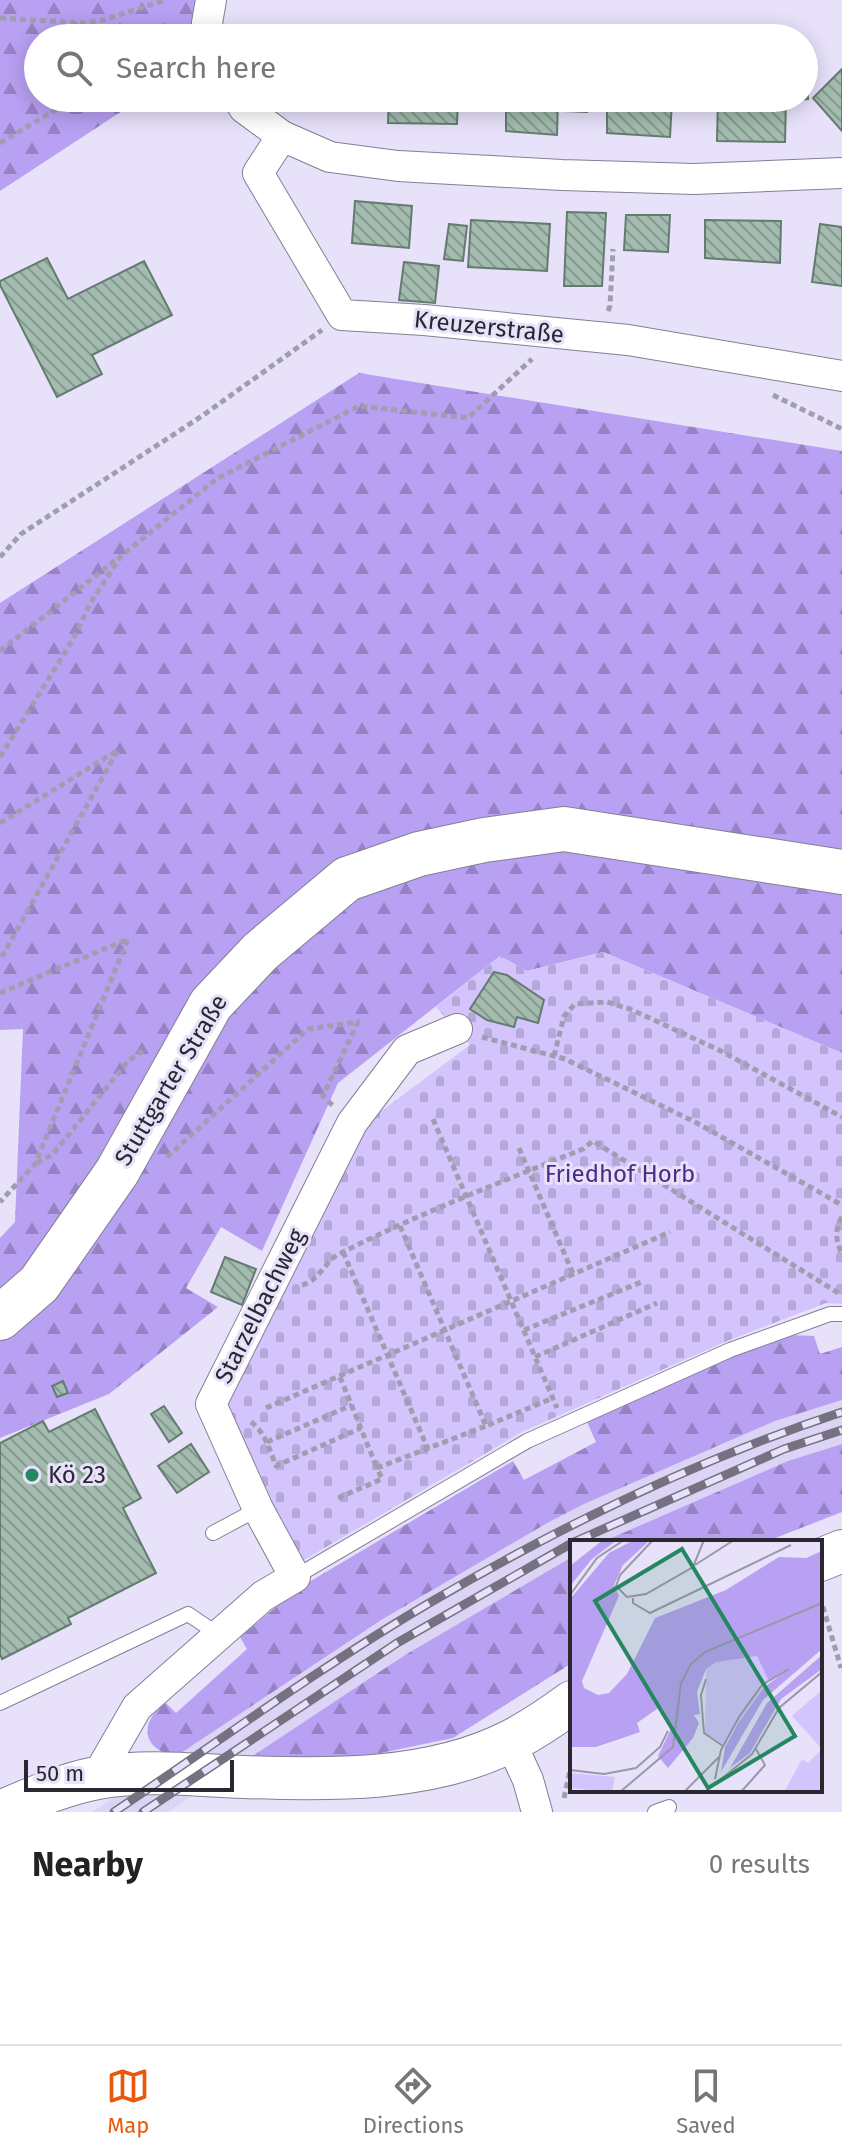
<!DOCTYPE html>
<meta charset="utf-8">
<style>
body{margin:0;font-family:"Fira Sans",sans-serif;background:#f2f2f2;color:#222}
.scale{position:absolute;left:24px;bottom:20px;width:210px;box-sizing:border-box;padding-left:8px;border:4px solid #2a2730;border-top:0;font-size:22px;line-height:28px;white-space:nowrap;color:#2a2730;-webkit-text-stroke:6px #e7e1fa;paint-order:stroke}
.list{margin:0;padding:0;list-style:none}
h2{display:flex;justify-content:space-between;align-items:center;height:104px;margin:0;padding:0 32px;font-size:34px}
h2 small{font-size:26px;font-weight:400;color:#767676}
.icon{flex:none;width:44px;height:44px;fill:none;stroke:currentColor;stroke-width:2;stroke-linecap:round;stroke-linejoin:round}
.map{position:relative;flex:none;width:842px;height:1812px;overflow:hidden}
.search{position:absolute;background:#fff;box-shadow:0 4px 20px #0003;left:24px;right:24px;top:24px;height:88px;display:flex;align-items:center;gap:20px;box-sizing:border-box;padding:0 28px;border-radius:44px;color:#767676;font-size:30px}
.sheet{height:232px;background:#fff}
nav{display:flex;justify-content:space-around;align-items:center;box-sizing:border-box;height:112px;border-top:2px solid #e0e0e0;background:#fff;font-size:22px;color:#767676}
nav a{display:grid;justify-items:center;gap:4px}
nav .on{color:#ea580c}
.map>svg:first-child{display:block}
</style>
<div class="map">
<svg width="842" height="1812" viewBox="0 0 842 1812">
<defs>
<pattern id="forest-firs" width="22" height="20" patternUnits="userSpaceOnUse" patternTransform="scale(2)"><rect width="22" height="20" fill="#b8a0f2"/><path d="M5 1l3.5 6h-7zM16 11l3.5 6h-7z" fill="#9682c4"/></pattern>
<pattern id="cemetery-stones" width="16" height="16" patternUnits="userSpaceOnUse" patternTransform="scale(2)"><rect width="16" height="16" fill="#d3c4fd"/><path d="M2 7V4a2 2 0 0 1 4 0v3zM10 15v-3a2 2 0 0 1 4 0v3z" fill="#b5a8d9"/></pattern>
<pattern id="building-back-hatch" width="6" height="6" patternUnits="userSpaceOnUse" patternTransform="scale(2)"><rect width="6" height="6" fill="#a3bcaf"/><path d="M-1 5l2 2M0 0l6 6M5-1l2 2" fill="none" stroke="#85998f"/></pattern>
</defs>
<rect width="100%" height="100%" fill="#e7e1fa"/>
<!-- built -->
<path fill="#dcd4f4" d="M 842,1400 L 842,1444 L 788,1461 L 602,1542 L 572,1542 L 572,1557 L 405,1655 L 168,1812 L 92,1812 L 384,1619 L 549,1522 L 584,1504 L 775,1421 Z"/>
<!-- forest -->
<path fill="url(#forest-firs)" d="M 0,0 L 199,0 L 196,38 L 38,38 L 38,98 L 142,98 L 0,191 Z
M 359,373 L 842,451 L 842,1053 L 603,952 L 527,971 L 500,956 L 338,1083 L 262,1251 L 221,1227 L 186,1288 L 218,1307 L 109,1394 L 0,1438 L 0,1238 L 15,1222 L 23,1029 L 0,1030 L 0,603 Z
M 790,1335 L 814,1336 L 820,1354 L 842,1347 L 842,1400 L 775,1421 L 584,1504 L 549,1522 L 383,1619 L 178,1755 C 143,1753 137,1722 166,1703 L 176,1713 L 247,1649 L 240,1637 L 299,1588 L 513,1461 L 524,1480 L 596,1442 L 587,1422 L 733,1356 Z
M 842,1444 L 842,1512 L 765,1542 L 602,1542 L 788,1461 Z
M 572,1557 L 572,1663 L 453,1738 L 371,1755 L 291,1760 L 248,1759 L 405,1655 Z"/>
<!-- cemetery -->
<path fill="url(#cemetery-stones)" d="M 603,952 L 842,1053 L 842,1304 L 826,1303 L 727,1341 L 522,1432 L 299,1563 L 221,1409 L 364,1124 L 470,1045 L 436,1007 L 500,956 L 527,971 Z"/>
<!-- building -->
<path fill="url(#building-back-hatch)" stroke="#647b6f" stroke-width="2" d="M 804,53 L 807,53 L 808,99 L 780,101 L 780,98 L 804,98 Z
M 842,69 L 842,131 L 813,98 Z
M 389,98 L 458,98 L 457,124 L 388,123 Z
M 506,98 L 558,98 L 557,135 L 506,131 Z
M 566,98 L 588,98 L 587,112 L 565,111 Z
M 607,98 L 672,101 L 670,137 L 607,133 Z
M 718,98 L 786,101 L 785,142 L 717,141 Z
M 355,201 L 412,206 L 409,248 L 352,243 Z
M 567,212 L 606,213 L 602,286 L 564,286 Z
M 626,215 L 670,215 L 668,252 L 624,250 Z
M 471,220 L 550,224 L 547,271 L 468,267 Z
M 705,220 L 781,221 L 780,263 L 705,258 Z
M 449,224 L 467,226 L 463,261 L 444,259 Z
M 820,224 L 842,227 L 842,286 L 812,282 Z
M 47,258 L 68,299 L 144,261 L 172,315 L 92,355 L 102,374 L 57,397 L 0,285 L 0,281 Z
M 404,262 L 439,266 L 435,303 L 399,300 Z
M 494,972 L 507,975 L 544,1000 L 538,1023 L 517,1017 L 514,1027 L 487,1020 L 470,1009 Z
M 225,1257 L 256,1269 L 242,1305 L 211,1292 Z
M 63,1381 L 68,1393 L 57,1397 L 52,1386 Z
M 164,1406 L 182,1433 L 169,1442 L 151,1414 Z
M 95,1409 L 141,1498 L 123,1508 L 156,1573 L 68,1618 L 71,1624 L 2,1659 L 0,1654 L 0,1443 L 43,1421 L 49,1432 Z
M 191,1444 L 209,1472 L 177,1493 L 158,1466 Z"/>
<g fill="none" stroke-linecap="round" stroke-linejoin="round">
<!-- lane casing -->
<g stroke="#847f94" stroke-width="16">
<path id="lane" d="M 213,1533 L 258,1509
M 295,1577 L 527,1441 L 730,1350 L 830,1314 L 842,1314
M 0,1703 L 188,1614 L 219,1635
M 655,1812 L 669,1807"/>
</g>
<!-- street casing -->
<g stroke="#847f94" stroke-width="32">
<path id="street" d="M 210,38 L 207,23 L 211,0
M 238,98 L 244,108 L 282,136 L 330,157 L 398,166 L 562,175 L 694,179 L 842,173
M 282,136 L 258,173 L 342,315 L 424,320 L 628,340 L 842,376
M 510,1741 L 528,1780 L 537,1812
M 96,1778 L 137,1707 L 263,1596 L 295,1577 L 258,1509 L 211,1404 L 352,1123 L 407,1050 L 457,1029"/>
</g>
<!-- secondary casing -->
<g stroke="#847f94" stroke-width="44">
<path id="secondary" d="M 820,1560 L 842,1551
M 0,1812 C 31,1799 64,1784 97,1778 C 145,1769 195,1775 243,1777 C 330,1780 430,1782 511,1741 C 532,1730 553,1716 572,1702"/>
</g>
<!-- primary casing -->
<g stroke="#847f94" stroke-width="46">
<path id="primary" d="M 0,1318 L 39,1284 L 117,1172 L 211,1004 L 260,952 L 347,879 L 419,854 L 484,840 L 564,829 L 842,872"/>
</g>
<!-- path -->
<path stroke="#a19cb0" stroke-width="5" stroke-dasharray="6 4" stroke-linecap="butt" d="M 0,18 L 82,23 L 103,20 L 166,0
M 0,143 L 75,98
M 608,311 L 610,306 L 613,249
M 773,395 L 842,429
M 0,557 L 21,534 L 202,416 L 322,330
M 0,651 L 117,559
M 0,757 L 72,641 L 91,602 L 121,556 L 218,478 L 359,406 L 468,418 L 532,359
M 0,823 L 118,750 L 0,960
M 0,993 L 128,939 L 35,1164 L 0,1202
M 482,1037 L 565,1059 L 695,1122 L 842,1205
M 554,1056 L 564,1016 L 575,1004 L 607,1002 L 630,1009 L 719,1050 L 842,1117
M 433,1119 L 557,1408
M 519,1148 L 574,1276
M 167,1157 L 308,1029 L 358,1022 L 323,1096 L 333,1106
M 37,1163 L 53,1154 L 128,1061 L 145,1049
M 842,1217 C 834,1229 836,1242 842,1254
M 400,1226 L 486,1426 L 553,1398
M 343,1252 L 428,1449
M 302,1285 C 319,1281 325,1261 339,1254 C 418,1214 501,1182 583,1149 L 593,1141 L 840,1294
M 524,1330 L 644,1281
M 535,1357 L 657,1303
M 340,1377 L 377,1468
M 266,1408 L 670,1232
M 251,1422 C 265,1432 270,1451 276,1466 L 361,1428
M 267,1442 L 352,1405
M 338,1498 L 382,1479 L 377,1468 L 486,1426
M 820,1597 L 841,1668
M 564,1798 L 572,1761"/>
<!-- lane -->
<use href="#lane" stroke="#fff" stroke-width="14"/>
<!-- street -->
<use href="#street" stroke="#fff" stroke-width="30"/>
<!-- secondary -->
<use href="#secondary" stroke="#fff" stroke-width="42"/>
<!-- primary -->
<use href="#primary" stroke="#fff" stroke-width="44"/>
<!-- rail casing -->
<g stroke="#757180" stroke-width="9">
<path id="rail" d="M 574,1542 L 784,1449 L 842,1430
M 114,1812 C 219,1741 322,1666 431,1602 C 561,1526 699,1459 842,1412
M 143,1812 L 397,1643 L 572,1543"/>
</g>
<!-- rail -->
<use href="#rail" stroke="#e7e1fa" stroke-width="6" stroke-dasharray="18" stroke-linecap="butt"/>
</g>
<!-- markers -->
<circle fill="#258760" stroke="#e7e1fa" stroke-width="3" cx="32" cy="1475" r="8"/>
<g text-anchor="middle" stroke-width="6" stroke-linejoin="round" paint-order="stroke">
<!-- street labels -->
<g font-size="24" fill="#2a2730" stroke="#e7e1fa">
<text transform="translate(489 327) rotate(6)" y="8">Kreuzerstraße</text>
<text transform="translate(171 1080) rotate(-59)" y="8">Stuttgarter Straße</text>
<text transform="translate(260 1306) rotate(-63)" y="8">Starzelbachweg</text>
</g>
<!-- park labels -->
<g font-size="24" fill="#4e2a88" stroke="#e7e1fa">
<text x="620" y="1182">Friedhof Horb</text>
</g>
<!-- poi labels -->
<g font-size="24" fill="#2a2730" stroke="#e7e1fa" text-anchor="start">
<text x="48" y="1483">Kö 23</text>
</g>
</g>
<!-- overview -->
<g transform="translate(570 1540)">
<rect width="252" height="252" fill="#e7e1fa"/>
<path d="M 252,150 L 252,209 L 222,176 ZM 252,209 L 252,252 L 214,252 L 232,219 L 238,223 ZM 0,233 L 45,237 L 42,252 L 0,248 Z" fill="#d3c4fd"/>
<path d="M 33,0 L 47,0 L 22,19 L 0,46 L 0,26 ZM 64,0 L 80,0 L 53,25 L 44,45 L 49,56 L 12,141 L 14,148 L 28,155 L 39,153 L 57,134 L 85,78 L 156,50 L 209,17 L 236,18 L 252,11 L 252,109 L 193,160 L 151,232 L 155,207 L 174,172 L 192,149 L 221,127 L 199,141 L 136,129 L 127,152 L 130,174 L 124,175 L 129,183 L 123,198 L 98,228 L 88,216 L 102,187 L 91,166 L 67,183 L 70,192 L 26,207 L 0,207 L 0,59 L 39,13 ZM 252,115 L 252,129 L 211,159 L 180,213 L 160,228 L 197,163 Z" fill="#b8a0f2"/>
<path d="M 187,116 L 199,141 L 153,204 L 135,193 L 136,129 L 146,122 Z" fill="#d3c4fd"/>
<path fill="none" stroke="#9b97a9" stroke-width="2" d="M 83,0 L 50,35 L 46,46 L 57,57 L 76,54 L 123,27 L 134,0M 125,25 L 164,0M 0,55 L 27,18 L 54,0M 63,58 L 63,63 L 80,73 L 221,5M 136,139 L 131,155 L 134,193 L 153,206M 0,230 L 34,234 L 66,228 L 90,207 L 98,191M 145,239 L 151,210 L 169,177 L 192,145 L 219,129M 115,251 L 149,217M 50,252 L 103,207 L 111,143 L 121,124 L 135,112 L 252,63M 135,252 L 182,214 L 209,168 L 252,132M 171,252 L 195,225 L 186,209"/>
<path fill="#258760" fill-opacity="0.15" stroke="#258760" stroke-width="4" d="M 112,9 L 225,196 L 138,248 L 25,61 Z"/>
<rect width="252" height="252" fill="none" stroke="#2a2730" stroke-width="4"/>
</g>
</svg>
<div class="scale">50 m</div>
<div class="search"><svg class="icon" aria-label="search" viewBox="0 0 24 24"><circle cx="10" cy="10" r="6"/><path d="M15 15l6 6"/></svg>Search here</div>
</div>
<section class="sheet">
<h2>Nearby<small>0 results</small></h2>
<ul class="list">
</ul>
</section>
<nav>
<a class="on"><svg class="icon" aria-label="map" viewBox="0 0 24 24"><path d="M3 6l6-2 6 2 6-2v14l-6 2-6-2-6 2zM9 4v14M15 6v14"/></svg>Map</a>
<a><svg class="icon" aria-label="directions" viewBox="0 0 24 24"><path d="M12 3l9 9-9 9-9-9zM9 14v-3h6M13 9l2 2-2 2"/></svg>Directions</a>
<a><svg class="icon" aria-label="saved" viewBox="0 0 24 24"><path d="M7 4h10v16l-5-4-5 4z"/></svg>Saved</a>
</nav>
